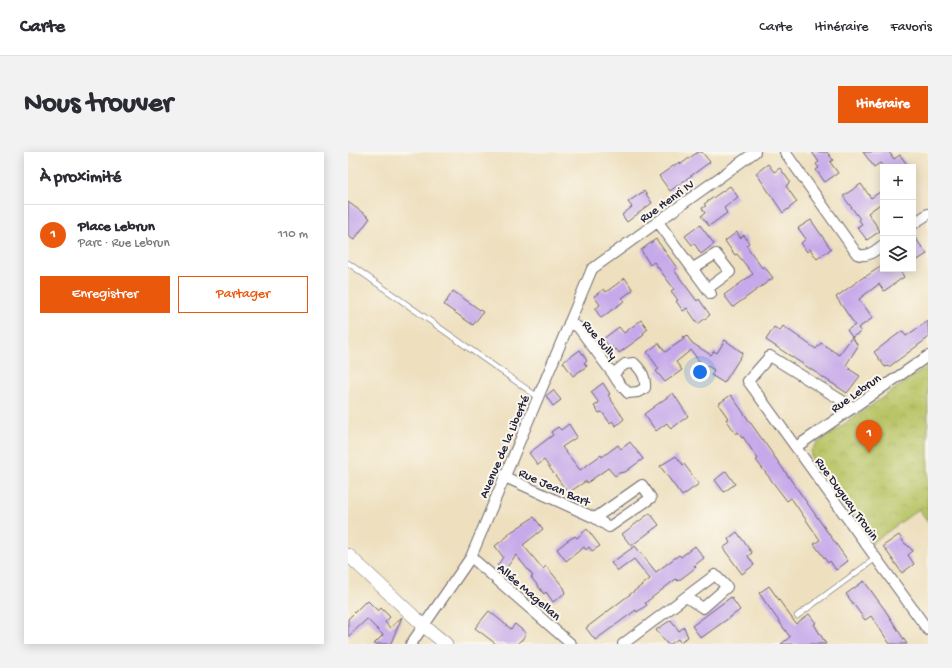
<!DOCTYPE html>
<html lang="fr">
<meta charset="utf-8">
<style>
body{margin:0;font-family:"Gochi Hand",sans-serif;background:#f2f2f3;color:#2b2b33}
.controls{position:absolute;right:12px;top:12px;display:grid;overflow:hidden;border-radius:0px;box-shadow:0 2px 10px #0003}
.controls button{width:36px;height:36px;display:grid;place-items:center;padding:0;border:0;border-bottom:1px solid #e1e1e2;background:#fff;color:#2b2b33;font:20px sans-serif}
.you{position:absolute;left:352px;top:220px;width:14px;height:14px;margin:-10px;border:3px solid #fff;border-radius:50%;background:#1a73e8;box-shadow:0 0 0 6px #1a73e833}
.badge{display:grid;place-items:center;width:26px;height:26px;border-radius:50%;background:#ea580c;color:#fff;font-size:13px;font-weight:700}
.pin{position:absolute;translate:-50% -33px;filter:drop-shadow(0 1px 2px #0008)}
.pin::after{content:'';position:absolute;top:21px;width:14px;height:12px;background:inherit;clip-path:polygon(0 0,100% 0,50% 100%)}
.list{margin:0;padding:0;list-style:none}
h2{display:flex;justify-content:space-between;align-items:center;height:52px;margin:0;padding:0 16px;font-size:17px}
h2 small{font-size:13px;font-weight:400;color:#7c7c81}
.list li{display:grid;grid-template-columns:26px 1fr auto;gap:12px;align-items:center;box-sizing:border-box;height:60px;padding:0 16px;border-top:1px solid #e1e1e2}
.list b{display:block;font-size:15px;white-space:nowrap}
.list p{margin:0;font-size:13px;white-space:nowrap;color:#7c7c81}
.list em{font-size:13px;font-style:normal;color:#7c7c81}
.actions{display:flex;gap:8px;padding:12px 16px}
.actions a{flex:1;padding:9px 0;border:1px solid #ea580c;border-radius:0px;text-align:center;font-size:14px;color:#ea580c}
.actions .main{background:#ea580c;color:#fff}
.icon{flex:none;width:22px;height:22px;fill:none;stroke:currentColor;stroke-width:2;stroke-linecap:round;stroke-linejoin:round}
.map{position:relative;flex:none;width:580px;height:492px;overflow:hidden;border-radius:0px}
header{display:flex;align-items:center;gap:24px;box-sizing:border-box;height:56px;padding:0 20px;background:#fff;border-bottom:1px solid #e1e1e2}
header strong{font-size:19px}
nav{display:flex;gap:22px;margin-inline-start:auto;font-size:14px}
.intro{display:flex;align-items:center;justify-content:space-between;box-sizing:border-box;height:96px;padding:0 24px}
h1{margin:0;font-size:28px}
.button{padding:10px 18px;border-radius:0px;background:#ea580c;color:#fff;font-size:14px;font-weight:700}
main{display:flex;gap:24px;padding:0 24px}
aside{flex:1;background:#fff;border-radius:0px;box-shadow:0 2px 10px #0003}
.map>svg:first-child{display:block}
</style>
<header>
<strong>Carte</strong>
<nav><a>Carte</a><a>Itinéraire</a><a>Favoris</a></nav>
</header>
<div class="intro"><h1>Nous trouver</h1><a class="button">Itinéraire</a></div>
<main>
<aside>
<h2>À proximité<small></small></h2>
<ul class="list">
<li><span class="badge">1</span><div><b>Place Lebrun</b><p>Parc · Rue Lebrun</p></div><em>110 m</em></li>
</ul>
<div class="actions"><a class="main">Enregistrer</a><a>Partager</a></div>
</aside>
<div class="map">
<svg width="580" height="492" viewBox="0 0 580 492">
<defs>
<pattern id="park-crowns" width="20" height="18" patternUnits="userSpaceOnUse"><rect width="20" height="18" fill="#b8c465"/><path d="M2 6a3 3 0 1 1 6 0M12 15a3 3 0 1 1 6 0" fill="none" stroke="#9ea859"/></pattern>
</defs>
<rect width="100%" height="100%" fill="#fbf7ec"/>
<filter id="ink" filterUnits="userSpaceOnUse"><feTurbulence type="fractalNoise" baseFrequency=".025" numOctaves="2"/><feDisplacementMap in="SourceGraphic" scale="8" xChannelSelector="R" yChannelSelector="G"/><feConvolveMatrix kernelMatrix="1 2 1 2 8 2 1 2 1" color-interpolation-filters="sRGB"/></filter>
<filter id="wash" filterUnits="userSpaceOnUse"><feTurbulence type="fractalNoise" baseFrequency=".012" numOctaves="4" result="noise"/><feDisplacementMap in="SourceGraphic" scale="16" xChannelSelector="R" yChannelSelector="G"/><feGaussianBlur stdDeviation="0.9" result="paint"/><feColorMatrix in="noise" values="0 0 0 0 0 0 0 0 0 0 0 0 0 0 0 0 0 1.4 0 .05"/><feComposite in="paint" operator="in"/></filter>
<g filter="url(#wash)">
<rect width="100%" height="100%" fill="#eee0bf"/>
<!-- park -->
<path fill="url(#park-crowns)" stroke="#6d7350" d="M 580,214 L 580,370 L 571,357 L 524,391 L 463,305 L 463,299 L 468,292 Z"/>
<g id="blocks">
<!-- building -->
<path fill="#c6a9ea" d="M 350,0 L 354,0 L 362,10 L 322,39 L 311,24 L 331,10 L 333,12 Z
M 464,0 L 479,0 L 485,8 L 482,10 L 490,21 L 477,30 L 468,18 L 471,16 L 468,12 L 471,10 Z
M 515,0 L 541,0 L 546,7 L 552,3 L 561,15 L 535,15 L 532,11 L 526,15 Z
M 420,12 L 426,20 L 432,16 L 442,30 L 438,34 L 449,50 L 435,61 L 408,21 Z
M 513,32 L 523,46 L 535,38 L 535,50 L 520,61 L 532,79 L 519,88 L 509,75 L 514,72 L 511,68 L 512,67 L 495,44 Z
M 382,34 L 390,45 L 376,56 L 379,61 L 361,74 L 353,64 L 357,61 L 354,56 L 358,54 L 356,52 Z
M 296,39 L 304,51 L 279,70 L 274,63 L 284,55 L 280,50 Z
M 0,50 L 22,66 L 6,88 L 0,84 Z
M 463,68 L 483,97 L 469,107 L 462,97 L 459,100 L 453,91 L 458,87 L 450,76 Z
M 352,73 L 366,92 L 353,102 L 346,91 L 344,93 L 337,84 Z
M 389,80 L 392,86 L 396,83 L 401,91 L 398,93 L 414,116 L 416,114 L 425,126 L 385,155 L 376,143 L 405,122 L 389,102 L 387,103 L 377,89 Z
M 565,83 L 579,102 L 565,111 Z
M 308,87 L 329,116 L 326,118 L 346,145 L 349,149 L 351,147 L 362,163 L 350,172 L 339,156 L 335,159 L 328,149 L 330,148 L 323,139 L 326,137 L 306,110 L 302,113 L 293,98 Z
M 535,113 L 535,117 L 551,117 L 556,125 L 536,139 L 531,132 L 511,147 L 525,166 L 510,176 L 513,180 L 504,185 L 499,178 L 507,173 L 488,145 L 517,124 L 517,125 Z
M 277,126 L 285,138 L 274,146 L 276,149 L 253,166 L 247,157 L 252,153 L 246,144 L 256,137 L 258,140 Z
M 105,139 L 135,160 L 125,173 L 96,153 Z
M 293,168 L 300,177 L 295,181 L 296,183 L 271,201 L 268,197 L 266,198 L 264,195 L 262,196 L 255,187 L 271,175 L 276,181 Z
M 580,169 L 580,186 L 542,214 L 537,215 L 526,200 L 554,179 L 558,184 Z
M 435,174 L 468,197 L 473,191 L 491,203 L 504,185 L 510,194 L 498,213 L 502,216 L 501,217 L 512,224 L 499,241 L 418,188 L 426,175 L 432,179 Z
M 334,184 L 337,186 L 339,184 L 344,191 L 363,203 L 366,199 L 369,201 L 377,188 L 395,201 L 376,231 L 363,223 L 366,218 L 350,208 L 343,198 L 328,210 L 334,218 L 317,230 L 308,219 L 311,217 L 299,200 L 311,191 L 317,200 L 336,187 Z
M 232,198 L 239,209 L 236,211 L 239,214 L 225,224 L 215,210 Z
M 255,231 L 262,242 L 260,243 L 276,267 L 268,274 L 264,269 L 262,271 L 254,260 L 251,261 L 246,254 L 251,251 L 243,240 Z
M 205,238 L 213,248 L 205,254 L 198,244 Z
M 325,241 L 340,264 L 323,277 L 319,271 L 308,279 L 296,262 Z
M 383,243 L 500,409 L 488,418 L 482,409 L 480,411 L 466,392 L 472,388 L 443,346 L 439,349 L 408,308 L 410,307 L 395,285 L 394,286 L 390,280 L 388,282 L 378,267 L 380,266 L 370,252 Z
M 221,272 L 229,285 L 214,295 L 232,318 L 253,303 L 254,305 L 270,293 L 273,297 L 282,290 L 295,307 L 277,320 L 271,321 L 267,324 L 260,316 L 239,331 L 238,329 L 220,341 L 196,308 L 190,313 L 181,301 L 205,283 L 203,280 L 210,275 L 213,278 Z
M 328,304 L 335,313 L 336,312 L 351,332 L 334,344 L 312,314 Z
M 378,319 L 387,332 L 376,340 L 367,328 Z
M 302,361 L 311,373 L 283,394 L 274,382 Z
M 186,365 L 195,377 L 175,393 L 195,417 L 198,414 L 217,437 L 216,438 L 217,441 L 205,450 L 198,440 L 196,442 L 190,434 L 183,425 L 185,424 L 168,403 L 156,419 L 149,414 L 155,405 L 147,394 L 161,383 L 160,382 Z
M 239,377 L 252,394 L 244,399 L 241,395 L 238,398 L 236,395 L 218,409 L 209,397 L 219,389 L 227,384 L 229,386 Z
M 389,380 L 404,401 L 400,404 L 406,413 L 394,422 L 375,396 L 382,391 L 380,387 Z
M 551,383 L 557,392 L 558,392 L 565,399 L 560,403 L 566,412 L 554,421 L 535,394 Z
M 287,394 L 308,420 L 331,403 L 333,405 L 347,394 L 356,406 L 346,414 L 348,415 L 342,420 L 330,429 L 328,427 L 297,451 L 299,453 L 289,460 L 288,458 L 247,488 L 238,476 L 302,427 L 286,407 L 270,419 L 263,411 Z
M 516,429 L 537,458 L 559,492 L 542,492 L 523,464 L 517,468 L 498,442 Z
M 421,434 L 448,472 L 461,462 L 468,471 L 466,472 L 478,492 L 433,492 L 442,485 L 411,441 Z
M 383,445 L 392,458 L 353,486 L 344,474 Z
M 20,449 L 30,459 L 33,456 L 42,465 L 37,470 L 42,476 L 54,465 L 43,491 L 41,492 L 26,492 L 35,483 L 19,467 L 0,485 L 0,467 L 17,450 L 18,451 Z
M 141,459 L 163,477 L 167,472 L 178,481 L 174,488 L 173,488 L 169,492 L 148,492 L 127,476 Z
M 323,468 L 331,479 L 336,475 L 340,485 L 332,490 L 330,487 L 323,492 L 319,492 L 308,478 Z"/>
</g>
</g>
<g filter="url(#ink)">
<use href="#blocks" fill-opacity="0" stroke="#696469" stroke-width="1"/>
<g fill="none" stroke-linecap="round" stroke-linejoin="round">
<!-- service casing -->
<g stroke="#696469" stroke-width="6">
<path id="service" d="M 0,111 L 190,245
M 449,464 L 528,406"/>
</g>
<!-- minor casing -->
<g stroke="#696469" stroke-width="12">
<path id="minor" d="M 437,0 L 509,102 C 520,106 526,99 535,93
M 310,70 L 363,142
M 565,72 L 580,62
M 345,116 L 368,102 L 382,120 L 359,137
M 221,171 L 230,175 L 265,222 L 270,230 L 280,241 L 290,240 L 297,236 C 298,225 294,219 286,211 L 277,212 L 265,222
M 506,256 L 422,204 L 400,229 L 580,478
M 448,295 L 580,204
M 157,325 L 247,366 L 261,375 L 303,346 L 294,333 L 247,366
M 123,405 L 223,492
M 63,492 L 123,405 L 244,117 L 407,0
M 275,492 L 367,423 L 379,435 L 355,456 L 338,445"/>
</g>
<!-- tertiary casing -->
<g stroke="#696469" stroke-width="14">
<path id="tertiary" d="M 0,403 L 76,474 L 98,492"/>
</g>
<!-- service -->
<use href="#service" stroke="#fff" stroke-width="5"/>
<!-- minor -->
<use href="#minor" stroke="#fff" stroke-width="10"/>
<!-- tertiary -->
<use href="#tertiary" stroke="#fff" stroke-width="13"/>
</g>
</g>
<g text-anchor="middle" stroke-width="4" stroke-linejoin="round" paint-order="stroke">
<!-- street labels -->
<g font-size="13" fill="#22223b" stroke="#fbf7ec">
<text transform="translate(318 48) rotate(-36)" y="5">Rue Henri IV</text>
<text transform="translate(253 187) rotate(50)" y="5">Rue Sully</text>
<text transform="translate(507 240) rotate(-35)" y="5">Rue Lebrun</text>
<text transform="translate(155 294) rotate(-67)" y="5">Avenue de la Liberté</text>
<text transform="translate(207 334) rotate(24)" y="5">Rue Jean Bart</text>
<text transform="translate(500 346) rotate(54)" y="5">Rue Duguay Trouin</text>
<text transform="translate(182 439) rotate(41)" y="5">Allée Magellan</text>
</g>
</g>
</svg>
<div class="controls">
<button>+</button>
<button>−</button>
<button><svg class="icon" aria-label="layers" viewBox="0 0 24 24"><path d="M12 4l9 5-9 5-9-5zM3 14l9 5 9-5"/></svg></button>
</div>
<div class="you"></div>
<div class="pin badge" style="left:521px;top:301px">1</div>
</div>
</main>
